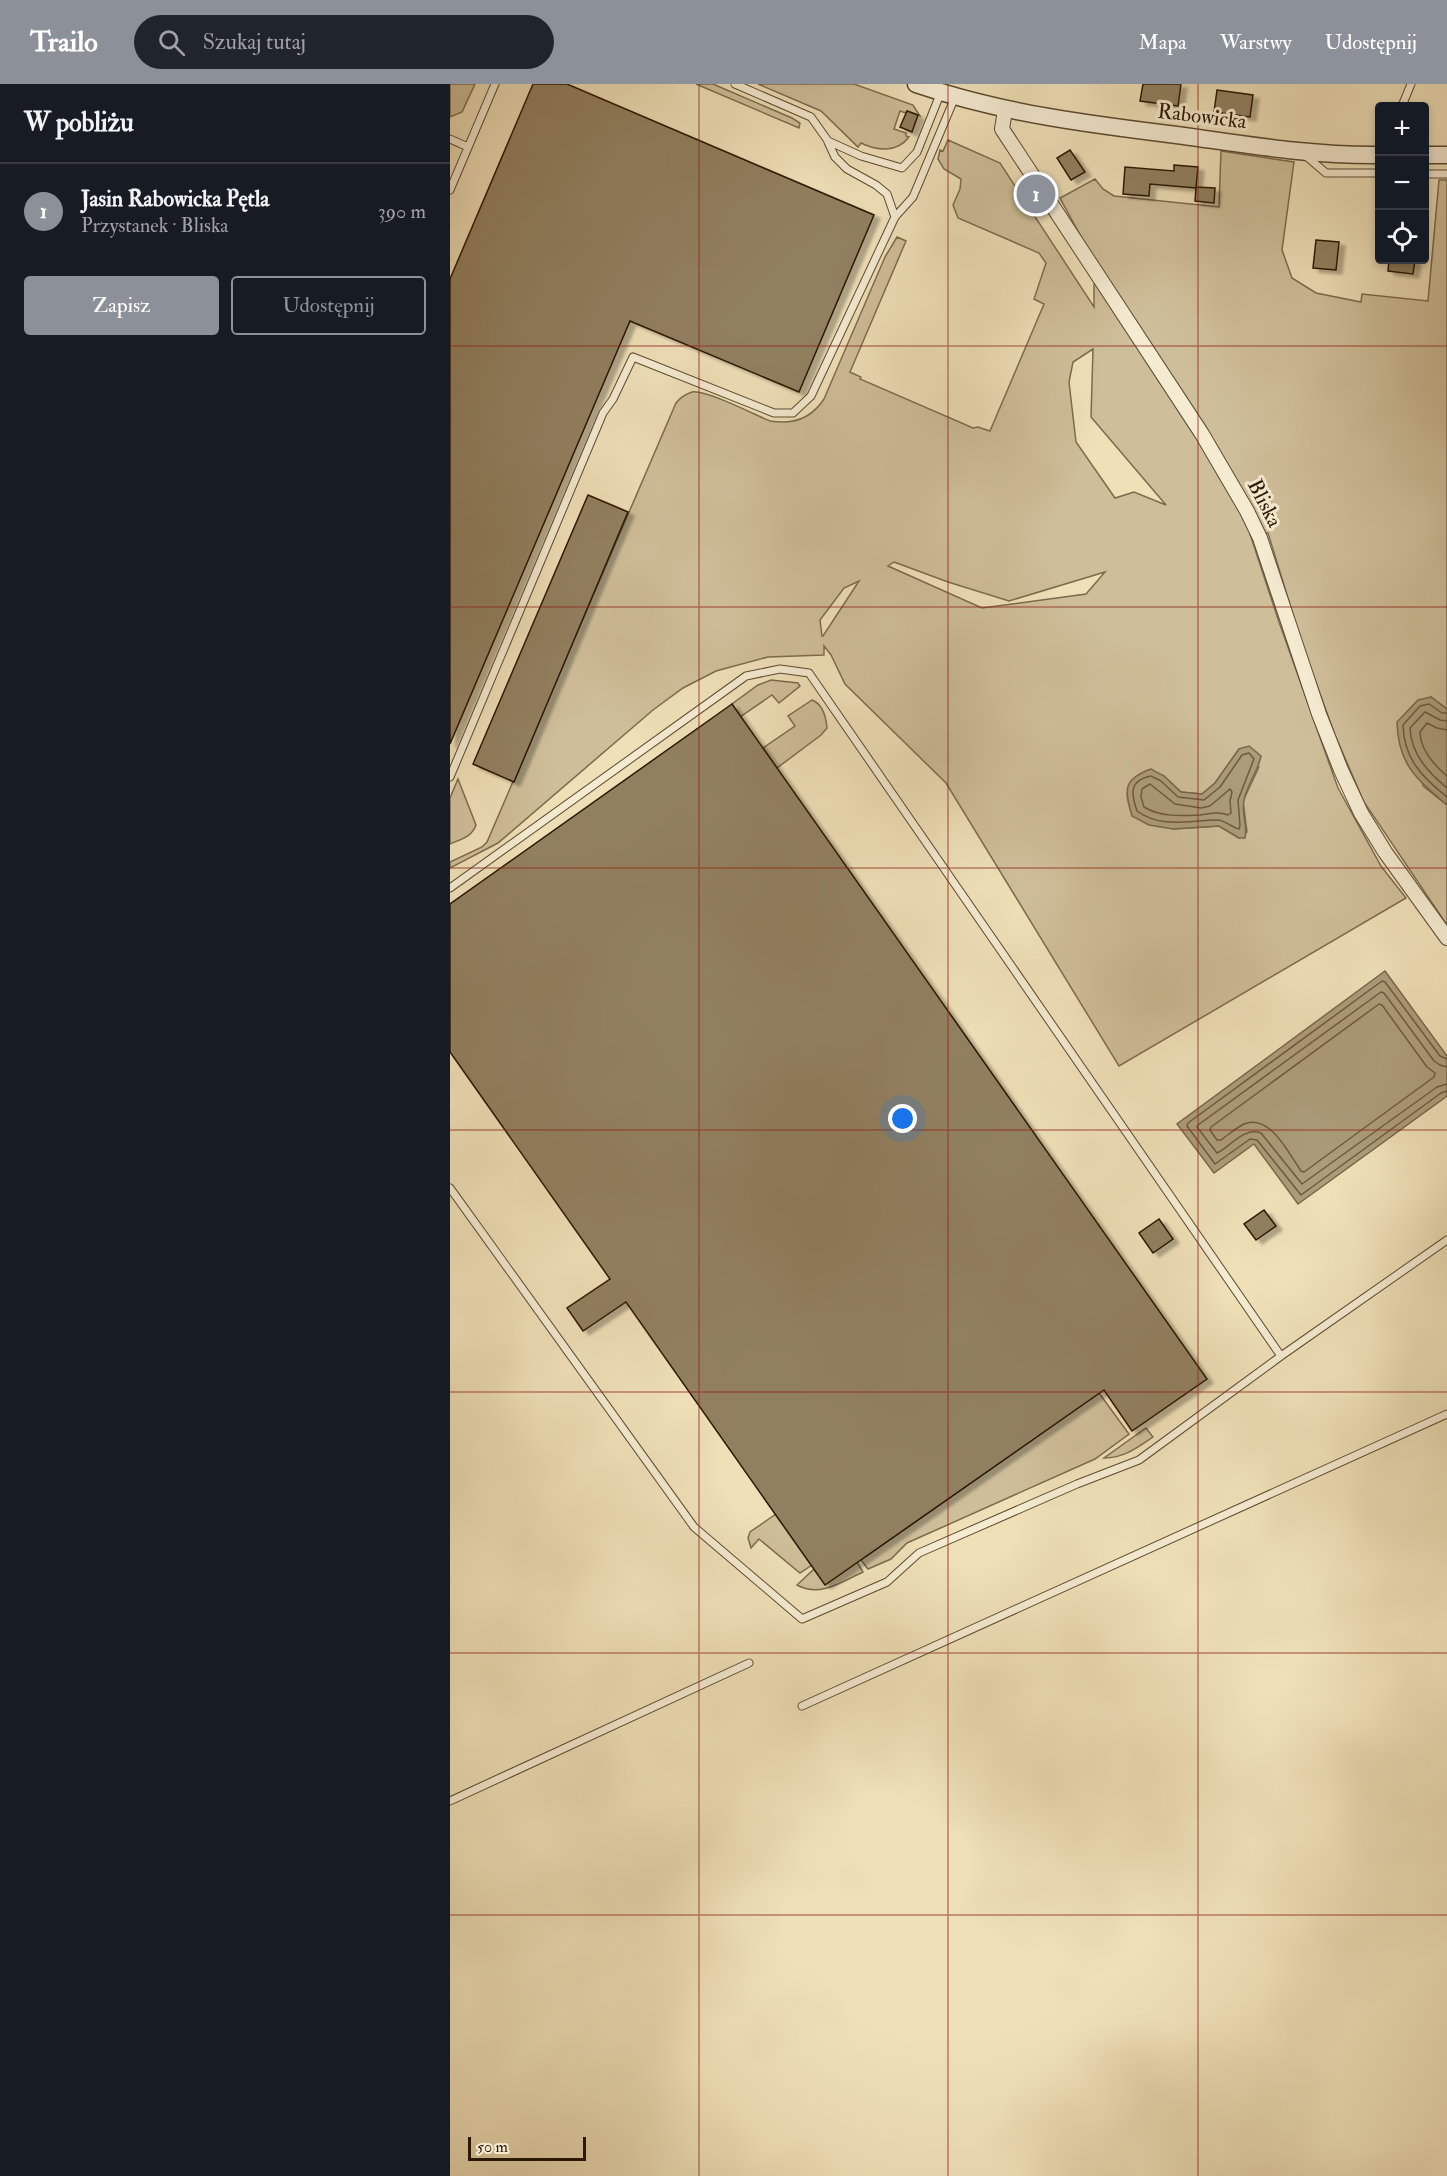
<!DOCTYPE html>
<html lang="pl">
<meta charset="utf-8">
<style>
body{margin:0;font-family:"IM FELL Double Pica",serif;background:#20242c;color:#f1f3f6}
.controls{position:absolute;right:18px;top:18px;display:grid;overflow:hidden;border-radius:6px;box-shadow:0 3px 9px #0003}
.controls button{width:54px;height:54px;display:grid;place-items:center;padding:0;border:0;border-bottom:2px solid #363941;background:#171b24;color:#f1f3f6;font:30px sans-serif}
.scale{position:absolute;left:18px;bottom:15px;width:118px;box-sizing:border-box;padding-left:6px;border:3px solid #2b1801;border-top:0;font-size:16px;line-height:21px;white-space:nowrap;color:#2b1801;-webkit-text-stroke:4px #f5ebd1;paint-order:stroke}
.you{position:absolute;left:453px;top:1035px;width:21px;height:21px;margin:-15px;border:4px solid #fff;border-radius:50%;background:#1a73e8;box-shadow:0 0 0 9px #1a73e833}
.badge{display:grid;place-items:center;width:39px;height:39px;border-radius:50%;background:#8c9099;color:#fff;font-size:20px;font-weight:700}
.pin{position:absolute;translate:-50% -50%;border:3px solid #fff;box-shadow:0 2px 6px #0006}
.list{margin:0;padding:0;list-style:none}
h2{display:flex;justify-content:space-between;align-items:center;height:78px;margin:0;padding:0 24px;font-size:26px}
h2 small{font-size:20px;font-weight:400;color:#9ea1a6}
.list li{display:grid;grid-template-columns:39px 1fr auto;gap:18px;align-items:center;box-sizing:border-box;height:96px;padding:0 24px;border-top:2px solid #363941}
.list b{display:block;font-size:22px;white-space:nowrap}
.list p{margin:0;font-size:20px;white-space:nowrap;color:#9ea1a6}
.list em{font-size:20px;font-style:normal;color:#9ea1a6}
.actions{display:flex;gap:12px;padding:18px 24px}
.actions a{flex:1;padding:14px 0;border:2px solid #8c9099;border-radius:6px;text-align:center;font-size:21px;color:#8c9099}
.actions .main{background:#8c9099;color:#fff}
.icon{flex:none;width:33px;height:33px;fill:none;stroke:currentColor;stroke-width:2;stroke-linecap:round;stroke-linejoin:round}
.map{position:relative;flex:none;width:997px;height:2092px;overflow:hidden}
header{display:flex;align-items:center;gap:36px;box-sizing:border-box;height:84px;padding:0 30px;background:#8c9099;color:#fff}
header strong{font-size:28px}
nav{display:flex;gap:33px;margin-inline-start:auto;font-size:21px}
.search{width:420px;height:54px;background:#20242c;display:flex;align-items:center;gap:15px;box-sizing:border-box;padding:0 21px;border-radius:33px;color:#9ea1a6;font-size:22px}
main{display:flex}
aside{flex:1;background:#171b24}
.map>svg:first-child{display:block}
</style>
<header>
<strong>Trailo</strong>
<div class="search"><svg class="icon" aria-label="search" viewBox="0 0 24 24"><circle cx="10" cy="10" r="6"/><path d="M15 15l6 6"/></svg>Szukaj tutaj</div>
<nav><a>Mapa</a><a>Warstwy</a><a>Udostępnij</a></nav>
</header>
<main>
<aside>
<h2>W pobliżu<small></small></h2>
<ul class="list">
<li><span class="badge">1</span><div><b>Jasin Rabowicka Pętla</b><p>Przystanek · Bliska</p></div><em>390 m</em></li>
</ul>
<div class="actions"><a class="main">Zapisz</a><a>Udostępnij</a></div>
</aside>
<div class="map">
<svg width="997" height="2092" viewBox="0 0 997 2092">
<defs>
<filter id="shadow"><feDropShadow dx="6" dy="4" stdDeviation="1.5" flood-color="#0004"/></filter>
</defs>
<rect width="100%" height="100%" fill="#efe0b8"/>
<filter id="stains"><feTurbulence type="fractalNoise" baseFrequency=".00333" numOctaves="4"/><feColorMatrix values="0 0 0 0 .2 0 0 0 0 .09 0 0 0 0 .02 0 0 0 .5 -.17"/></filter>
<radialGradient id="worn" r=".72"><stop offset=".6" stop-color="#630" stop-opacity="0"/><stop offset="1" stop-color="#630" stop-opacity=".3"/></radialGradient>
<!-- green -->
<path fill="#cebe99" stroke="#7c6b4d" stroke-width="1.5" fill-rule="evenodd" d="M 0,0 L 25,0 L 12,28 L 0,33 Z
M 246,0 L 263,0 L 342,34 L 350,39 L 349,44 Z
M 308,0 L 404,0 L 463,21 L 470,32 L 457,27 L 456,29 L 450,27 L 444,45 L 456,49 L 456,52 L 459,53 C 447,69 427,67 411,59 L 408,63 L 371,27 Z
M 498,56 L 550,79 L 644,223 L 644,201 L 648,184 L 610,114 L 645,95 L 653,105 L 664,112 L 769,123 L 771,67 L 844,78 L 832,166 L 842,194 L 866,209 L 911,218 L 912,210 L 978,217 L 989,96 L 997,96 L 997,625 L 981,613 L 973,702 L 997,721 L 997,841 L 914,718 L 885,651 L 853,563 L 818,449 L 800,450 L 829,538 L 888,704 L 931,782 L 956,814 L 669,982 L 496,699 L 395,600 L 381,571 L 374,562 L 374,571 L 318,573 L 266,587 L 233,604 L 203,626 L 48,759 L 0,784 L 0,778 L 32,763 L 37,758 L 226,319 C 230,314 236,310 242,308 C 255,305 305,331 320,337 C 343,341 361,335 374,315 L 435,173 L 447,153 L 456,157 L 400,288 L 411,293 L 410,295 L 523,344 L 528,343 L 540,347 L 594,220 L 584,215 L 596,179 L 589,169 L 508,134 L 503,121 L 510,105 L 511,95 L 494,85 L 488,75 L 490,66 L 493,67 ZM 643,265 L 641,333 L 716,421 L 684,408 L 665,414 L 626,358 L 619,298 L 623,278 ZM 444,478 L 498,498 L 559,517 L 655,488 L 636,510 L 532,524 L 438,482 ZM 409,497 L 373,552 L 372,552 L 370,536 L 394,504 ZM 789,665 L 809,683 L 793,717 L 797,748 L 789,754 L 769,742 L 723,745 L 714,692 L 731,708 L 752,710 L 765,699 Z
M 321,596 L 348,599 L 350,602 L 329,619 L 322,611 L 290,633 L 282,620 L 308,601 Z
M 362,616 C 373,620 376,633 377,644 L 371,651 L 327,684 L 313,664 L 345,642 L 338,632 Z
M 8,695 L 26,741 C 22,753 11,755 0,760 L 0,714 Z
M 649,1309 L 679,1350 L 645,1375 L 457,1459 L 441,1475 L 418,1485 L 411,1476 Z
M 696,1344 L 703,1353 C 687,1364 674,1374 654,1374 Z
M 326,1430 L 362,1481 L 350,1489 L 309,1455 L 301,1464 L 298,1454 L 300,1448 Z
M 407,1478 L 413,1488 C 393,1497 370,1514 347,1501 L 364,1485 Z"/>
<!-- water -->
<path fill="#ac9c7a" stroke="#78674a" stroke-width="1.5" d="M 981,613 L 997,625 L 997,721 C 966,695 948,680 947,638 L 968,616 Z
M 799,662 L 811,672 C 808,687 797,701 794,716 C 791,729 798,742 795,754 L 789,754 L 769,742 L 723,745 L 699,741 L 682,732 C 674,706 673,695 701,685 L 714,692 L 731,708 L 752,710 L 765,699 L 789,665 Z
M 935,887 L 997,972 L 997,1012 L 848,1120 L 804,1060 L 764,1089 L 727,1040 Z"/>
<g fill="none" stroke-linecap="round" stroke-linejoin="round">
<!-- shore -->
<path stroke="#6c5a3e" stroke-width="1.5" d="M 997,629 L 992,629 L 979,620 L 970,622 L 953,641 C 954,675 972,693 997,713
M 997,637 L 990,636 L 975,628 L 960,644 C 961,670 978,688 997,704
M 997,646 L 987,644 L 977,639 L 970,648 C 970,665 984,681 997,692
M 799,669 L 804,675 L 788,716 L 790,742 L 789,745 C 781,743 775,736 767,736 C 739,736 712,745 687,727 C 681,710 679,696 701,692 L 711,697 L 728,713 L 754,716 L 770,703 L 792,671 Z
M 700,700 L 725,720 L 751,724 L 760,722 L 780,705 L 782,708 L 780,717 L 781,729 L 778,731 C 768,727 760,730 750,731 C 731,732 710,733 694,723 L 691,713 L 692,705 Z
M 929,920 L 932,921 L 977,983 L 985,989 L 984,993 L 854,1088 L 851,1087 C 839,1070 820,1029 794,1040 C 786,1044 778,1051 771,1056 L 767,1056 L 760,1046 L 761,1043 Z
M 997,975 L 990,972 L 935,898 L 932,897 L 738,1039 L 737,1042 L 765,1080 L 800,1055 L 807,1056 L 851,1111 L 991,1009 L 997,1007
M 997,983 L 990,981 L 984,977 L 934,909 L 931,908 L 748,1041 L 747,1043 L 767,1069 C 781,1062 794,1043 811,1049 L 852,1100 L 987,1003 L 997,1000"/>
</g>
<!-- building -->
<path fill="#918060" stroke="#2b1801" stroke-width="1.5" filter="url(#shadow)" d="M 83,0 L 117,0 L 424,131 L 349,308 L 180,237 L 0,660 L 0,195 Z
M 693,0 L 731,0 L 728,22 L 690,17 Z
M 767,6 L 803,11 L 800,33 L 764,28 Z
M 457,27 L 468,31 L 462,48 L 450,43 Z
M 620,66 L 635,88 L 621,96 L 607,74 Z
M 724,81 L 748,83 L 746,103 L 765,104 L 764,119 L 745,117 L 746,104 L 700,100 L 699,112 L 673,110 L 675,83 L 724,87 Z
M 866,156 L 889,158 L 886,186 L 863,184 Z
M 939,176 L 965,176 L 963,190 L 938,187 Z
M 138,411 L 178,428 L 64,698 L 23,680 Z
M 282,620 L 757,1295 L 682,1347 L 654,1306 L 375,1501 L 176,1218 L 133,1247 L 117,1224 L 160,1195 L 0,968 L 0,820 Z
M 814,1126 L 826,1142 L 806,1156 L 794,1140 Z
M 709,1135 L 723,1155 L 703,1169 L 689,1149 Z"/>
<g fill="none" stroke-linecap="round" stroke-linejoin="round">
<!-- service casing -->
<g stroke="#5c4a2f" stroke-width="9">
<path id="service" d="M 285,0 L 361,33 L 378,57 L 411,72 L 452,84 L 467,68 L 491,8
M 952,22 L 961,0
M 0,55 L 18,63
M 378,58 L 385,73 L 397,85 L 426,101 L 437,110 L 445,133
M 855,71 L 876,89 L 930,89
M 974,90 L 997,90
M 0,106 L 45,0
M 0,693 L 153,329 L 163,315 L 183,273 L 324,329 L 343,329 L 361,312 L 445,133 L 463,113 L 505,13
M 0,804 L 296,592 L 330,585 L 359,589 L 831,1272
M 0,1104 L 244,1443 L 352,1535 L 437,1498 L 469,1469 L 627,1400 L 689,1376 L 831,1272 L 997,1156
M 352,1622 L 997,1330
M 0,1717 L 299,1579"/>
</g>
<!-- minor casing -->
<g stroke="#5c4a2f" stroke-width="16">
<path id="minor" d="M 555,26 L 552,45 L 752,350 L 797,427 L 810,454 L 869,630 L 891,686 L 911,729 L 935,768 L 997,854"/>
</g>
<!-- tertiary casing -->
<g stroke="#5c4a2f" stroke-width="19">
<path id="tertiary" d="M 466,0 C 553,30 644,41 734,52 C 799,61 864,72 930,71
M 974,71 L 997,71"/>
</g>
<!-- service -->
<use href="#service" stroke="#f5ebd1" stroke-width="7"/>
<!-- minor -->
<use href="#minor" stroke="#f5ebd1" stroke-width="14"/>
<!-- tertiary -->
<use href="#tertiary" stroke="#f5ebd1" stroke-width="16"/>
</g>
<!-- grid -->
<path fill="none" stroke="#8f2418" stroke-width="1.5" stroke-opacity="0.55" d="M 249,0 L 249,2092M 498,0 L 498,2092M 748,0 L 748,2092M 0,262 L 997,262M 0,523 L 997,523M 0,784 L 997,784M 0,1046 L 997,1046M 0,1308 L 997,1308M 0,1569 L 997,1569M 0,1831 L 997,1831"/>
<g text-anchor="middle" stroke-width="6" stroke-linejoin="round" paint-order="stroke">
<!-- street labels -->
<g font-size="21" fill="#2b1801" stroke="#f5ebd1">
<text transform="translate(752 32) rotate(7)" y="7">Rabowicka</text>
<text transform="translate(815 419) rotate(63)" y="7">Bliska</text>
</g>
</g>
<rect width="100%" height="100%" filter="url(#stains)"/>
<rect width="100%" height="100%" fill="url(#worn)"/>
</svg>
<div class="controls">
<button>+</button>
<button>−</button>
<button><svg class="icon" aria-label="locate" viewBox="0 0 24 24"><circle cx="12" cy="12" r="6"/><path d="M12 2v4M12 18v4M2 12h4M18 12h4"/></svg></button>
</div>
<div class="scale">50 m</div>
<div class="you"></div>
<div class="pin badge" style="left:586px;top:110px">1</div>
</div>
</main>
